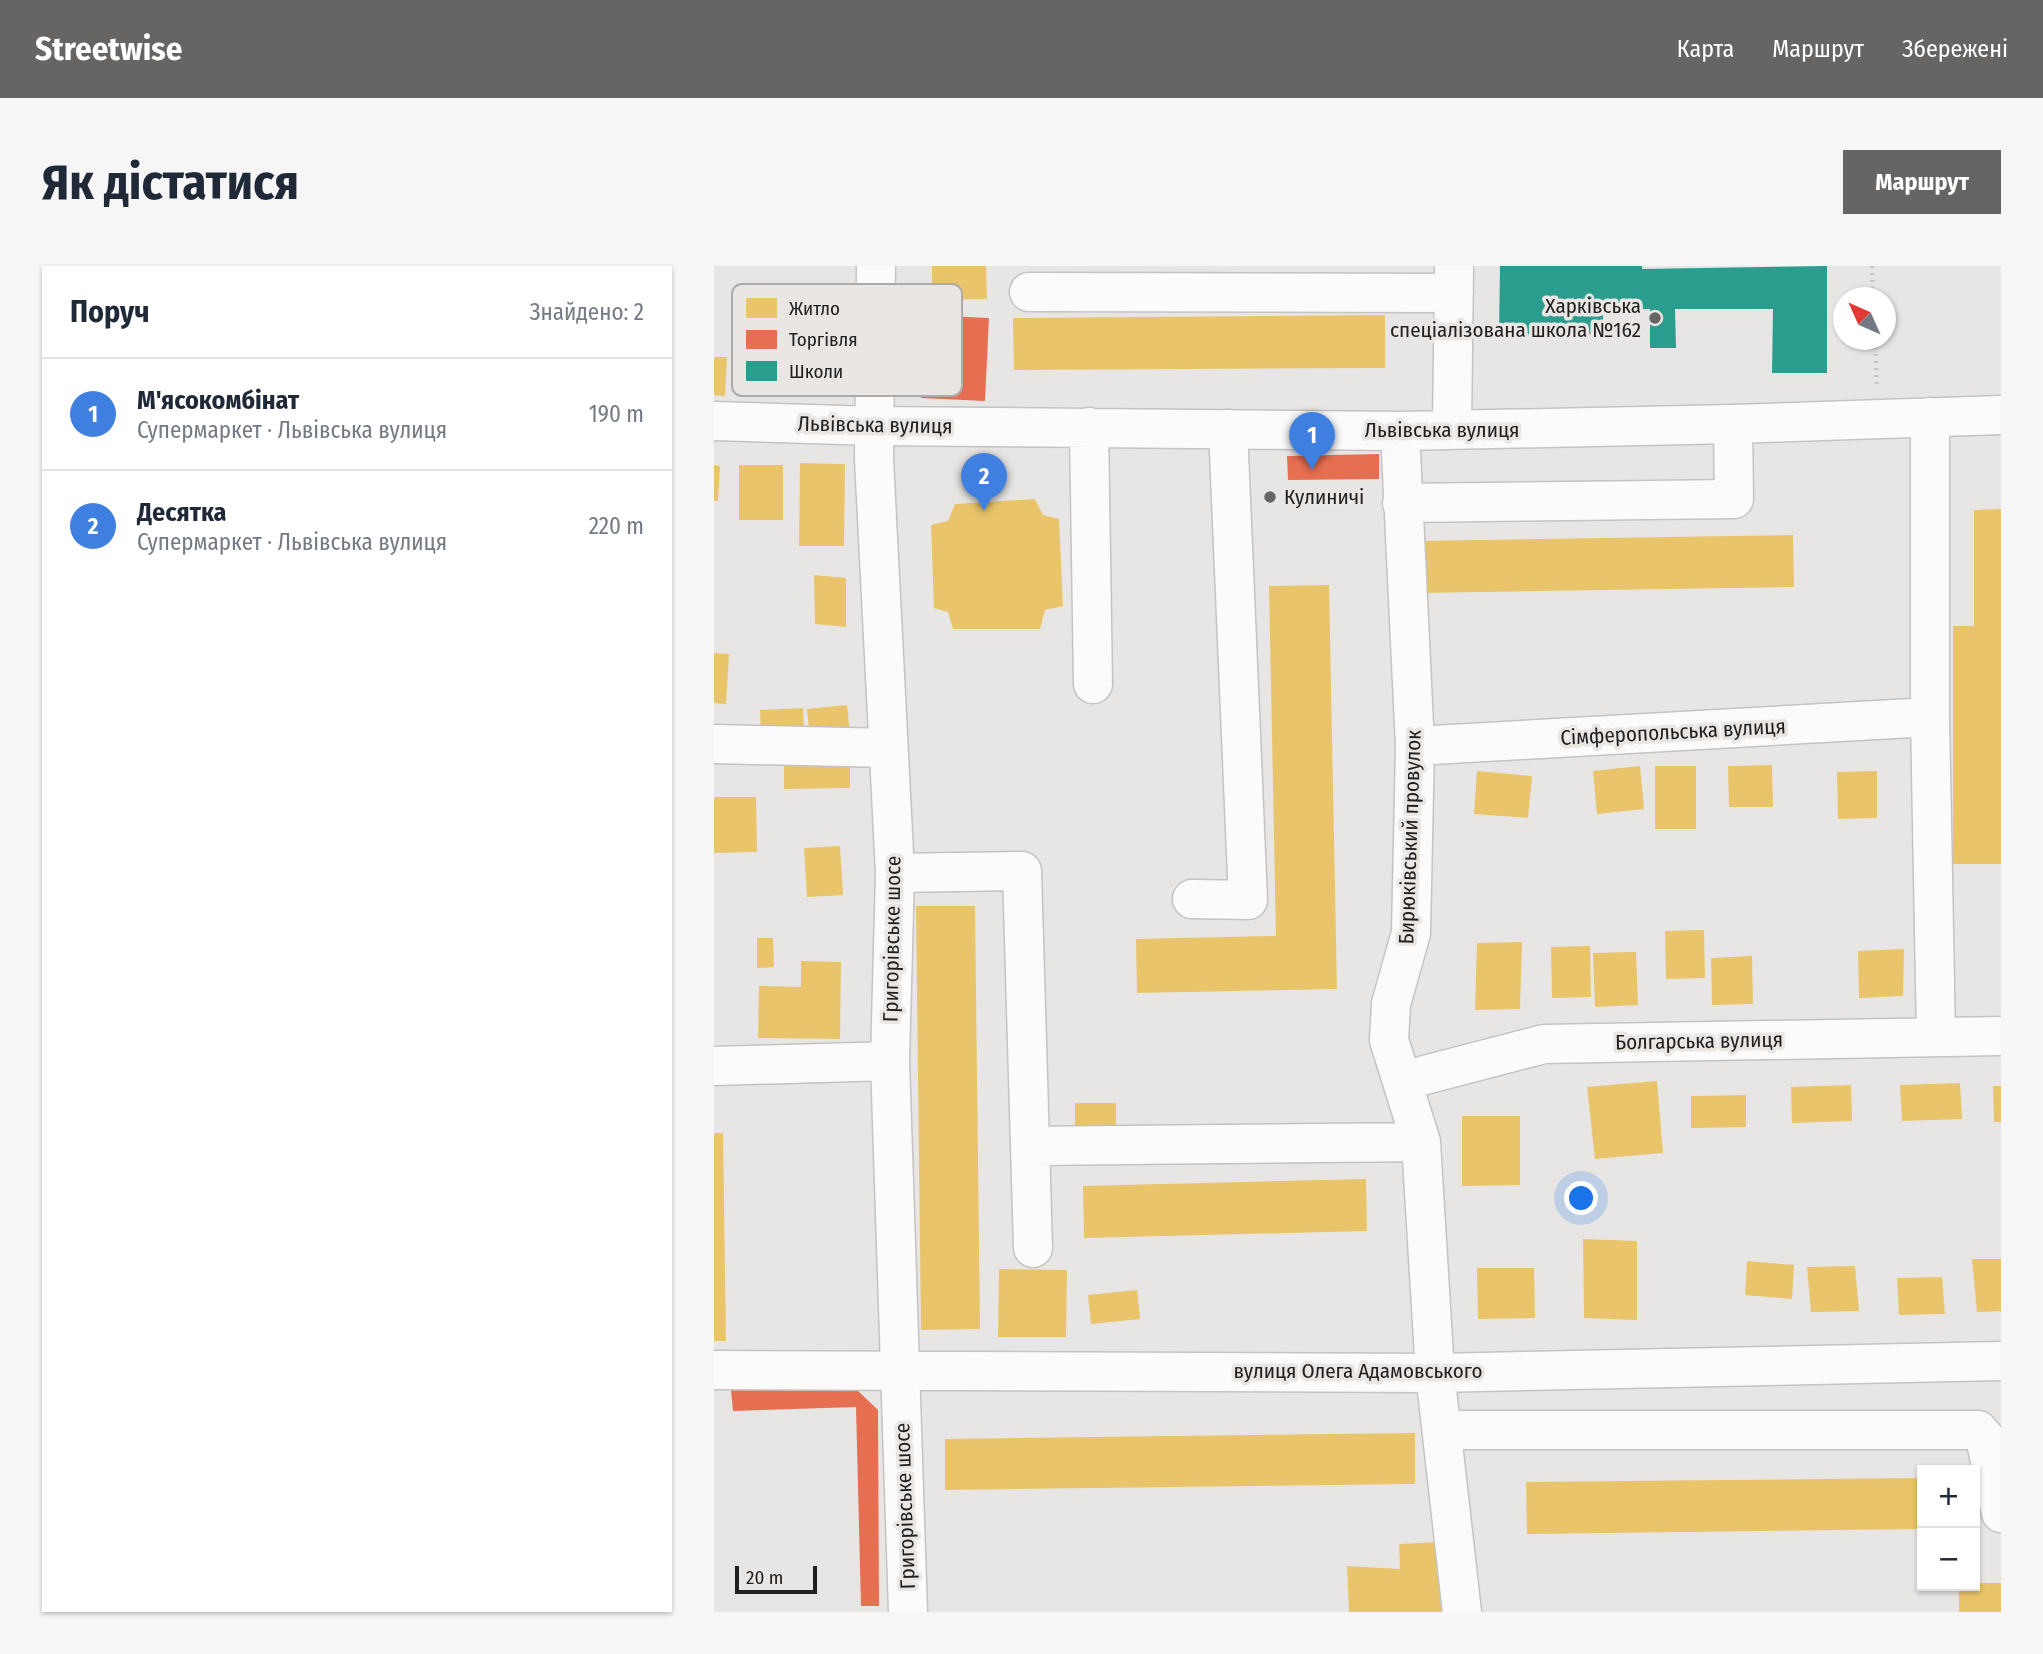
<!DOCTYPE html>
<html lang="uk">
<meta charset="utf-8">
<style>
body{margin:0;font-family:"Fira Sans Condensed",sans-serif;background:#f6f6f7;color:#1f2937}
.controls{position:absolute;right:21px;bottom:21px;display:grid;overflow:hidden;border-radius:0px;box-shadow:0 2px 5px #0004}
.controls button{width:63px;height:63px;display:grid;place-items:center;padding:0;border:0;border-bottom:2px solid #e0e1e3;background:#fff;color:#1f2937;font:35px sans-serif}
.compass{position:absolute;left:1119px;top:21px;width:63px;height:63px;border-radius:50%;background:#fff;box-shadow:0 2px 5px #0004;rotate:315deg}
.scale{position:absolute;left:21px;bottom:18px;width:82px;box-sizing:border-box;padding-left:7px;border:4px solid #21201f;border-top:0;font-size:19px;line-height:24px;white-space:nowrap;color:#21201f;-webkit-text-stroke:5px #e9e6e4;paint-order:stroke}
.you{position:absolute;left:868px;top:933px;width:24px;height:24px;margin:-18px;border:5px solid #fff;border-radius:50%;background:#1a73e8;box-shadow:0 0 0 10px #1a73e833}
.badge{display:grid;place-items:center;width:46px;height:46px;border-radius:50%;background:#676564;color:#fff;font-size:23px;font-weight:700}
.pin{position:absolute;translate:-50% -58px;filter:drop-shadow(0 2px 4px #0008)}
.pin::after{content:'';position:absolute;top:37px;width:24px;height:21px;background:inherit;clip-path:polygon(0 0,100% 0,50% 100%)}
.list{margin:0;padding:0;list-style:none}
h2{display:flex;justify-content:space-between;align-items:center;height:91px;margin:0;padding:0 28px;font-size:30px}
h2 small{font-size:23px;font-weight:400;color:#747a83}
.list li{display:grid;grid-template-columns:46px 1fr auto;gap:21px;align-items:center;box-sizing:border-box;height:112px;padding:0 28px;border-top:2px solid #e0e1e3}
.list b{display:block;font-size:26px;white-space:nowrap}
.list p{margin:0;font-size:23px;white-space:nowrap;color:#747a83}
.list em{font-size:23px;font-style:normal;color:#747a83}
.map{position:relative;flex:none;width:1287px;height:1346px;overflow:hidden;border-radius:0px}
header{display:flex;align-items:center;gap:42px;box-sizing:border-box;height:98px;padding:0 35px;background:#676564;color:#fff}
header strong{font-size:33px}
nav{display:flex;gap:38px;margin-inline-start:auto;font-size:24px}
.intro{display:flex;align-items:center;justify-content:space-between;box-sizing:border-box;height:168px;padding:0 42px}
h1{margin:0;font-size:49px}
.button{padding:18px 32px;border-radius:0px;background:#676564;color:#fff;font-size:24px;font-weight:700}
main{display:flex;gap:42px;padding:0 42px}
aside{flex:1;background:#fff;border-radius:0px;box-shadow:0 2px 5px #0004}
.map>svg:first-child{display:block}
</style>
<header>
<strong>Streetwise</strong>
<nav><a>Карта</a><a>Маршрут</a><a>Збережені</a></nav>
</header>
<div class="intro"><h1>Як дістатися</h1><a class="button">Маршрут</a></div>
<main>
<aside>
<h2>Поруч<small>Знайдено: 2</small></h2>
<ul class="list">
<li><span class="badge" style="background:#3f7fe0">1</span><div><b>М'ясокомбінат</b><p>Супермаркет · Львівська вулиця</p></div><em>190 m</em></li>
<li><span class="badge" style="background:#3f7fe0">2</span><div><b>Десятка</b><p>Супермаркет · Львівська вулиця</p></div><em>220 m</em></li>
</ul>
</aside>
<div class="map">
<svg width="1287" height="1346" viewBox="0 0 1287 1346">
<rect width="100%" height="100%" fill="#e8e6e5"/>
<!-- homes -->
<path fill="#e9c46a" d="M 218,0 L 272,0 L 273,33 L 218,34 Z
M 671,49 L 671,102 L 300,104 L 299,52 Z
M 0,91 L 13,91 L 11,130 L 0,129 Z
M 86,197 L 131,198 L 130,280 L 85,280 Z
M 0,199 L 6,200 L 4,235 L 0,235 Z
M 25,199 L 69,199 L 69,254 L 25,254 Z
M 321,233 L 329,249 L 345,253 L 349,340 L 331,344 L 326,363 L 239,363 L 234,346 L 220,342 L 217,259 L 234,255 L 241,238 Z
M 1287,243 L 1287,598 L 1239,598 L 1239,360 L 1260,360 L 1260,244 Z
M 1079,269 L 1080,321 L 708,327 L 707,275 Z
M 100,309 L 132,312 L 132,361 L 101,358 Z
M 615,319 L 623,723 L 423,727 L 422,673 L 562,670 L 555,320 Z
M 0,387 L 15,388 L 12,438 L 0,437 Z
M 133,439 L 136,469 L 96,474 L 93,443 Z
M 89,442 L 90,469 L 47,470 L 46,444 Z
M 70,496 L 136,496 L 136,522 L 70,523 Z
M 1058,499 L 1059,541 L 1015,541 L 1014,500 Z
M 926,500 L 930,543 L 883,548 L 879,505 Z
M 941,500 L 982,500 L 982,563 L 941,563 Z
M 763,505 L 818,510 L 814,552 L 760,548 Z
M 1163,505 L 1163,552 L 1124,553 L 1123,506 Z
M 0,531 L 42,531 L 43,586 L 0,587 Z
M 126,580 L 129,629 L 93,631 L 90,582 Z
M 202,640 L 261,640 L 266,1063 L 207,1064 Z
M 990,664 L 991,712 L 952,713 L 951,665 Z
M 43,672 L 59,672 L 60,701 L 43,702 Z
M 808,676 L 806,743 L 761,744 L 763,677 Z
M 876,680 L 877,731 L 838,732 L 837,681 Z
M 1190,683 L 1189,730 L 1145,732 L 1144,685 Z
M 922,686 L 924,739 L 881,741 L 879,687 Z
M 1038,690 L 1039,738 L 998,739 L 997,692 Z
M 87,695 L 127,696 L 126,773 L 44,772 L 45,720 L 87,721 Z
M 943,815 L 949,887 L 881,893 L 873,821 Z
M 1246,817 L 1248,853 L 1188,855 L 1186,819 Z
M 1137,819 L 1138,855 L 1078,857 L 1077,821 Z
M 1279,820 L 1287,820 L 1287,856 L 1280,856 Z
M 1032,829 L 1032,861 L 977,862 L 977,830 Z
M 361,837 L 402,837 L 402,862 L 361,862 Z
M 748,850 L 806,850 L 806,919 L 748,920 Z
M 0,867 L 9,867 L 12,1075 L 0,1075 Z
M 652,913 L 653,965 L 370,972 L 369,920 Z
M 869,973 L 923,975 L 923,1054 L 870,1052 Z
M 1258,993 L 1287,993 L 1287,1045 L 1263,1046 Z
M 1033,995 L 1080,999 L 1078,1033 L 1031,1029 Z
M 1141,1000 L 1145,1045 L 1097,1046 L 1093,1001 Z
M 763,1002 L 820,1002 L 821,1052 L 764,1053 Z
M 285,1003 L 353,1004 L 352,1071 L 284,1071 Z
M 1228,1011 L 1231,1048 L 1185,1049 L 1183,1012 Z
M 423,1024 L 426,1053 L 377,1058 L 374,1029 Z
M 701,1167 L 701,1218 L 231,1224 L 231,1173 Z
M 1208,1212 L 1208,1263 L 813,1268 L 812,1216 Z
M 726,1276 L 727,1346 L 635,1346 L 633,1300 L 686,1303 L 685,1278 Z
M 1261,1317 L 1287,1317 L 1287,1346 L 1245,1346 L 1245,1320 L 1261,1320 Z"/>
<!-- shops -->
<path fill="#e76f51" d="M 211,49 L 275,52 L 271,135 L 207,132 Z
M 665,188 L 665,213 L 574,214 L 573,190 Z
M 142,1123 L 164,1144 L 165,1340 L 147,1340 L 142,1141 L 19,1145 L 17,1124 Z"/>
<!-- schools -->
<path fill="#2a9d8f" d="M 786,0 L 928,0 L 928,3 L 1113,0 L 1113,107 L 1058,107 L 1059,43 L 961,43 L 962,82 L 936,82 L 936,43 L 889,44 L 889,68 L 785,69 Z"/>
<g fill="none" stroke-linecap="round" stroke-linejoin="round">
<!-- minor casing -->
<g stroke="#c4c3c2" stroke-width="41">
<path id="minor" d="M 162,0 L 160,193 L 181,607 L 176,795 L 194,1346
M 315,26 L 740,27
M 1216,151 L 1216,451 L 1222,771
M 0,155 L 160,160 L 686,165 L 1019,158 L 1287,149
M 375,161 L 379,418
M 738,164 L 740,2
M 686,165 L 701,480 L 697,667 L 677,738 L 675,774 L 707,876 L 721,1107 L 748,1346
M 688,237 L 1020,233 L 1019,158
M 0,478 L 173,482
M 701,480 L 1216,451
M 181,607 L 308,605 L 319,982
M 478,633 L 534,634 L 514,163
M 0,800 L 176,795
M 688,815 L 830,778 L 1287,770
M 316,880 L 707,876
M 0,1104 L 721,1107 L 1287,1095
M 728,1164 L 1264,1164 L 1271,1172 L 1287,1247"/>
</g>
<!-- path -->
<path stroke="#c6c5c5" stroke-width="4.5" stroke-dasharray="2 5" stroke-linecap="butt" d="M 1158,0 L 1159,32
M 1161,74 L 1163,123"/>
<!-- minor -->
<use href="#minor" stroke="#fcfbfb" stroke-width="38"/>
</g>
<!-- markers -->
<g fill="#676564" stroke="#e9e6e4" stroke-width="2.5">
<circle cx="941" cy="52" r="7"/>
<circle cx="556" cy="231" r="7"/>
</g>
<g text-anchor="middle" stroke-width="7" stroke-linejoin="round" paint-order="stroke">
<!-- poi labels -->
<g font-size="21" fill="#21201f" stroke="#e9e6e4" text-anchor="end">
<text x="927" y="47">Харківська<tspan x="927" dy="24">спеціалізована школа №162</tspan></text>
<text x="570" y="238" text-anchor="start">Кулиничі</text>
</g>
<!-- street labels -->
<g font-size="21" fill="#21201f" stroke="#e9e6e4">
<text transform="translate(161 159) rotate(1)" y="7">Львівська вулиця</text>
<text x="728" y="171">Львівська вулиця</text>
<text transform="translate(959 466) rotate(-3)" y="7">Сімферопольська вулиця</text>
<text transform="translate(696 571) rotate(-88)" y="7">Бирюківський провулок</text>
<text transform="translate(178 673) rotate(-89)" y="7">Григорівське шосе</text>
<text transform="translate(985 775) rotate(-1)" y="7">Болгарська вулиця</text>
<text x="644" y="1112">вулиця Олега Адамовського</text>
<text transform="translate(191 1240) rotate(-92)" y="7">Григорівське шосе</text>
</g>
</g>
<!-- legend -->
<rect x="18" y="18" width="230" height="112" rx="10" fill="#e9e6e4" stroke="#adaba9" stroke-width="2"/>
<rect x="32" y="32" width="31" height="20" fill="#e9c46a"/>
<rect x="32" y="64" width="31" height="19" fill="#e76f51"/>
<rect x="32" y="95" width="31" height="20" fill="#2a9d8f"/>
<g font-size="19" fill="#21201f">
<text x="75" y="49">Житло</text>
<text x="75" y="80">Торгівля</text>
<text x="75" y="112">Школи</text>
</g>
</svg>
<div class="controls">
<button>+</button>
<button>−</button>
</div>
<svg class="compass" viewBox="-18 -18 36 36"><path d="M0-13l5 13h-10z" fill="#e53935"/><path d="M0 13l5-13h-10z" fill="#747a83"/></svg>
<div class="scale">20 m</div>
<div class="you"></div>
<div class="pin badge" style="left:598px;top:204px;background:#3f7fe0">1</div>
<div class="pin badge" style="left:270px;top:245px;background:#3f7fe0">2</div>
</div>
</main>
